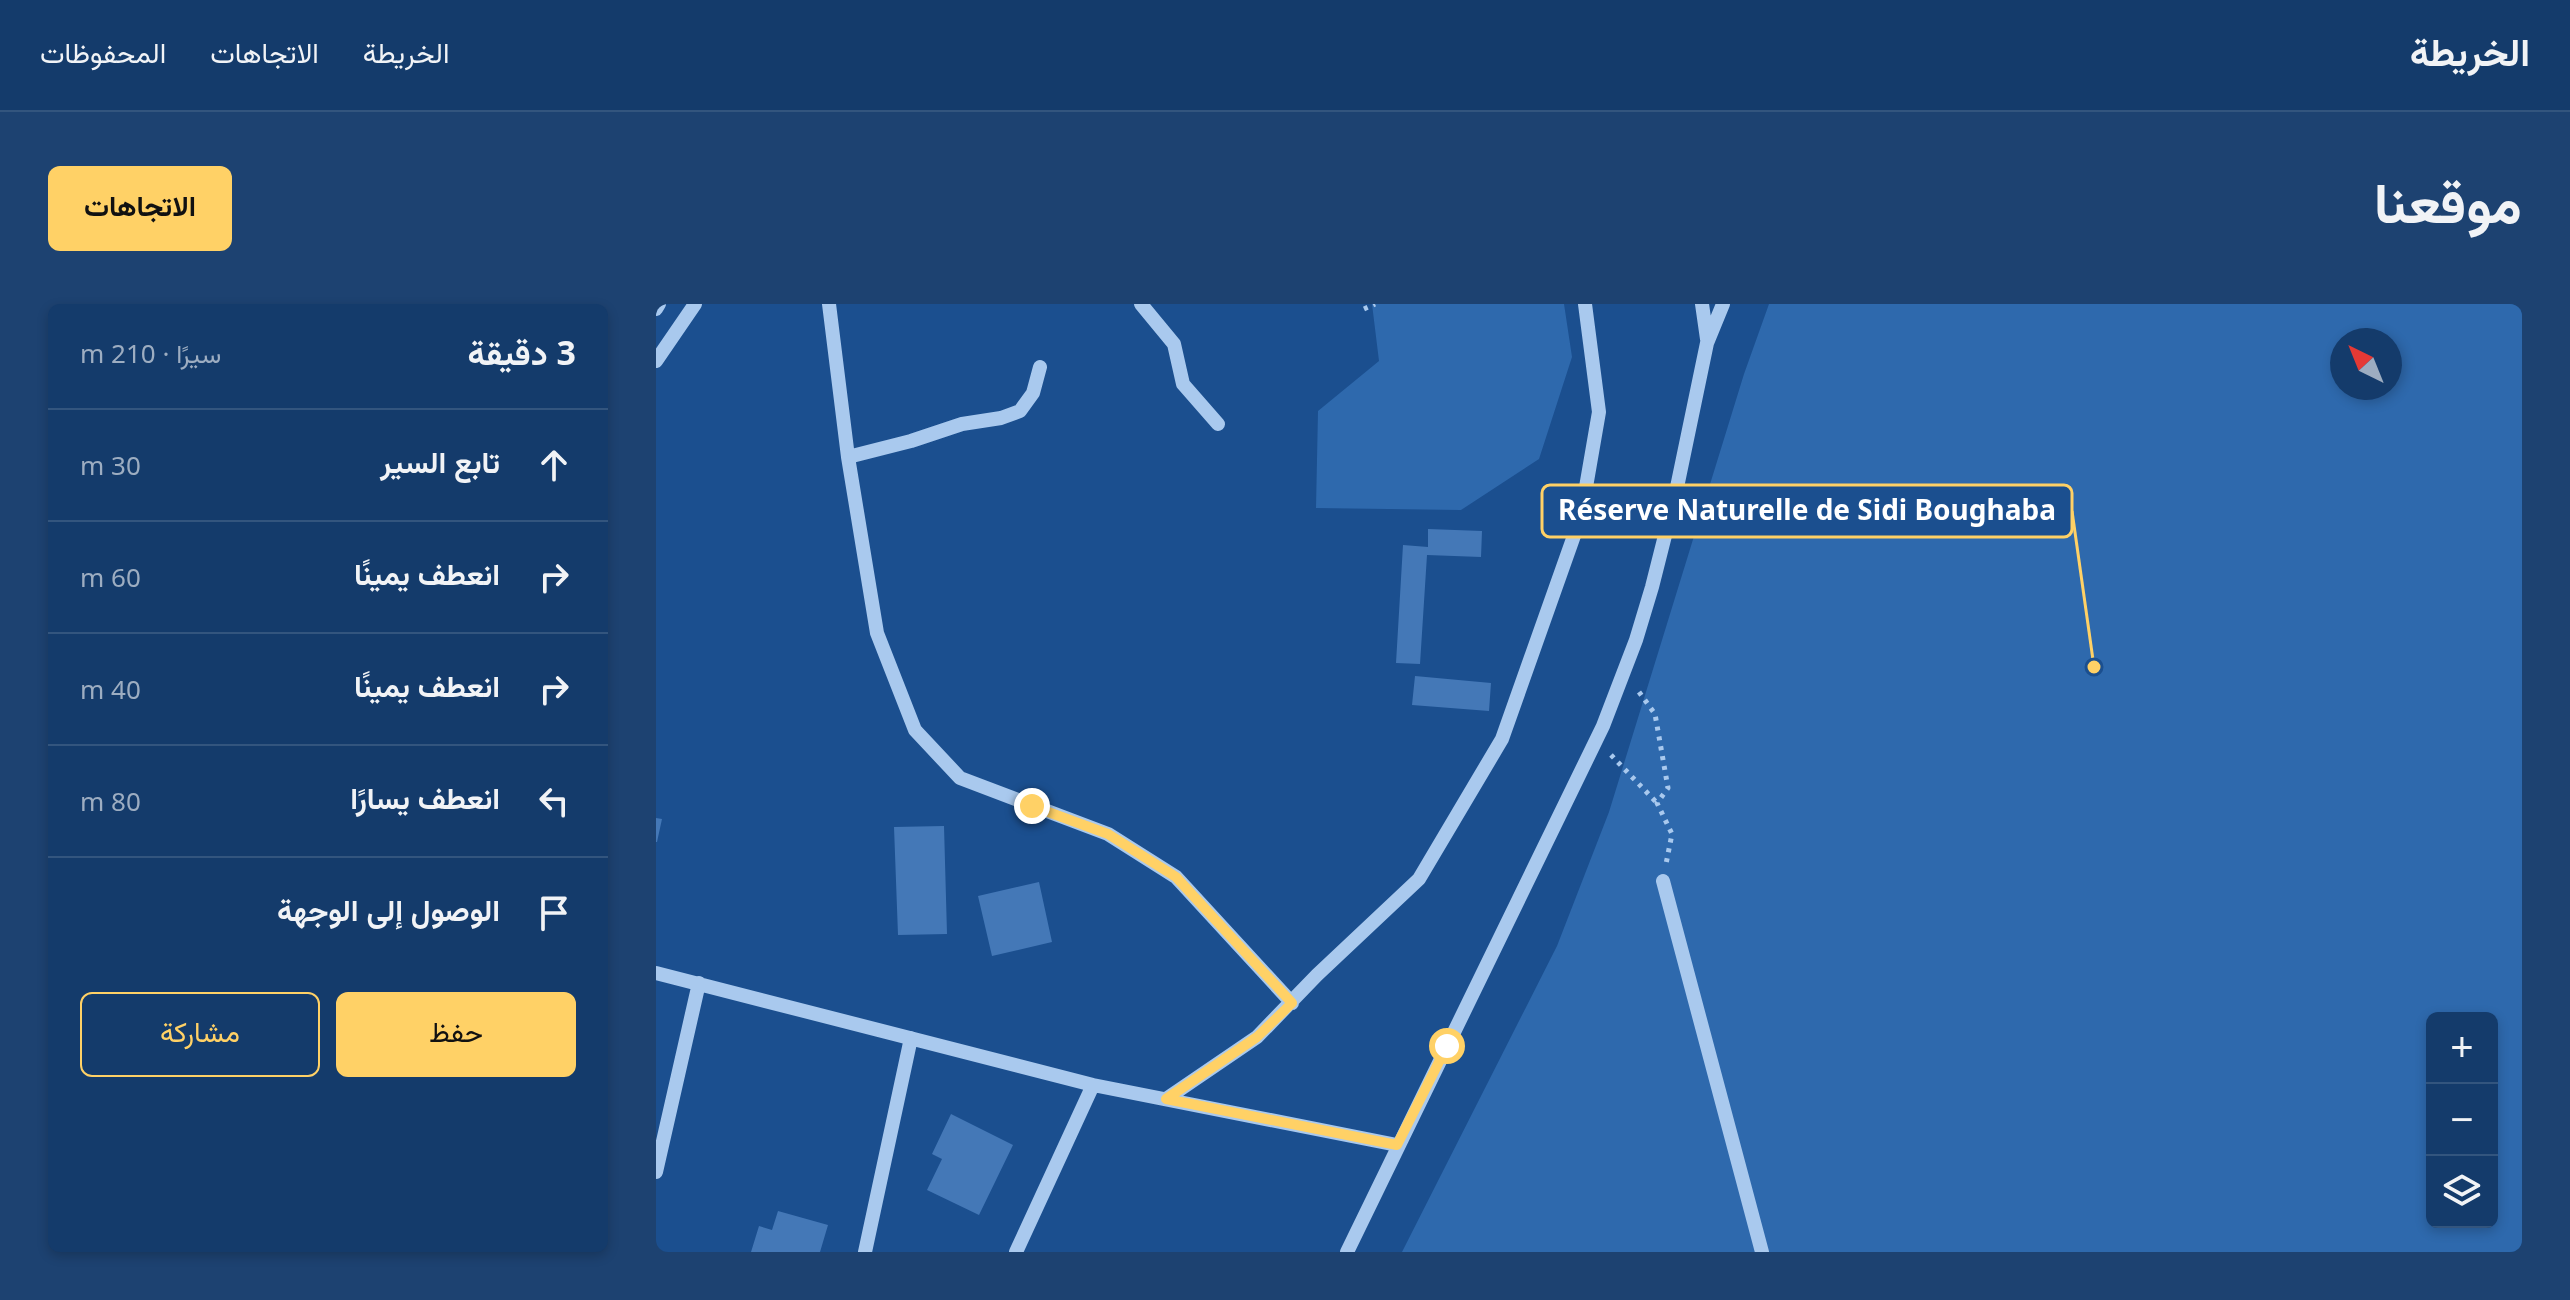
<!DOCTYPE html>
<html lang="ar">
<meta charset="utf-8">
<style>
body{margin:0;font-family:"Noto Sans",Vazirmatn,sans-serif;background:#1d4271;color:#f1f3f6;direction:rtl}
.controls{position:absolute;right:24px;bottom:24px;display:grid;overflow:hidden;border-radius:12px;box-shadow:0 4px 12px #0003}
.controls button{width:72px;height:72px;display:grid;place-items:center;padding:0;border:0;border-bottom:2px solid #33557e;background:#143b6b;color:#f1f3f6;font:40px sans-serif}
.compass{position:absolute;left:1674px;top:24px;width:72px;height:72px;border-radius:50%;background:#143b6b;box-shadow:0 4px 12px #0003;rotate:317deg}
.stop{position:absolute;width:24px;height:24px;margin:-18px;border:6px solid #ffd166;border-radius:50%;background:#fff}
.stop.end{background:#ffd166;border-color:#fff;box-shadow:0 2px 8px #0008}
.list{margin:0;padding:0;list-style:none}
h2{display:flex;justify-content:space-between;align-items:center;height:104px;margin:0;padding:0 32px;font-size:34px}
h2 small{font-size:26px;font-weight:400;color:#9dadc1}
.list li{display:grid;grid-template-columns:52px 1fr auto;gap:24px;align-items:center;box-sizing:border-box;height:112px;padding:0 32px;border-top:2px solid #33557e}
.list b{display:block;font-size:30px;white-space:nowrap}
.list em{font-size:26px;font-style:normal;color:#9dadc1}
.actions{display:flex;gap:16px;padding:24px 32px}
.actions a{flex:1;padding:18px 0;border:2px solid #ffd166;border-radius:12px;text-align:center;font-size:28px;color:#ffd166}
.actions .main{background:#ffd166;color:#111}
.icon{flex:none;width:44px;height:44px;fill:none;stroke:currentColor;stroke-width:2;stroke-linecap:round;stroke-linejoin:round}
.map{position:relative;flex:none;width:1866px;height:948px;overflow:hidden;direction:ltr;border-radius:12px}
header{display:flex;align-items:center;gap:48px;box-sizing:border-box;height:112px;padding:0 40px;background:#143b6b;border-bottom:2px solid #33557e}
header strong{font-size:38px}
nav{display:flex;gap:44px;margin-inline-start:auto;font-size:28px}
.intro{display:flex;align-items:center;justify-content:space-between;box-sizing:border-box;height:192px;padding:0 48px}
h1{margin:0;font-size:56px}
.button{padding:20px 36px;border-radius:12px;background:#ffd166;color:#111;font-size:28px;font-weight:700}
main{display:flex;gap:48px;padding:0 48px}
aside{flex:1;background:#143b6b;border-radius:12px;box-shadow:0 4px 12px #0003}
.map>svg:first-child{display:block}
</style>
<header>
<strong>الخريطة</strong>
<nav><a>الخريطة</a><a>الاتجاهات</a><a>المحفوظات</a></nav>
</header>
<div class="intro"><h1>موقعنا</h1><a class="button">الاتجاهات</a></div>
<main>
<div class="map">
<svg width="1866" height="948" viewBox="0 0 1866 948">
<rect width="100%" height="100%" fill="#1b4f8f"/>
<!-- green -->
<path fill="#2e69ad" fill-rule="evenodd" d="M 716,0 L 908,0 L 916,53 L 883,155 L 805,206 L 660,204 L 662,107 L 723,57 Z
M 1113,0 L 1866,0 L 1866,948 L 746,948 L 901,642 L 953,508 L 1088,70 ZM 1686,36 L 1734,36 L 1734,84 L 1686,84 ZM 1776,714 L 1836,714 L 1836,918 L 1776,918 Z"/>
<!-- building -->
<path fill="#4478b7" d="M 772,225 L 826,227 L 825,253 L 771,251 L 764,360 L 740,359 L 747,241 L 772,243 Z
M 759,372 L 835,379 L 833,407 L 756,401 Z
M 0,514 L 6,515 L 1,538 L 0,538 Z
M 288,522 L 291,630 L 242,631 L 238,523 Z
M 383,578 L 396,638 L 336,652 L 322,592 Z
M 295,810 L 357,841 L 323,911 L 271,886 L 286,855 L 276,850 Z
M 122,907 L 172,921 L 164,948 L 95,948 L 103,922 L 116,926 Z"/>
<g fill="none" stroke-linecap="round" stroke-linejoin="round">
<!-- path -->
<path stroke="#a9c9ee" stroke-width="5" stroke-dasharray="4 6" stroke-linecap="butt" d="M 708,5 L 719,0
M 983,388 L 999,410 L 1012,484 L 1001,499 L 1016,530 L 1010,560
M 955,451 L 1001,499"/>
<!-- minor -->
<path stroke="#a9c9ee" stroke-width="14" d="M 173,0 L 192,153 L 221,329 L 259,426 L 304,474 L 452,530 L 520,573 L 636,699
M 485,0 L 518,40 L 527,80 L 562,120
M 1046,0 L 1051,35
M 0,5 L 3,0
M 0,57 L 39,0
M 192,153 L 255,137 L 306,120 L 345,114 L 364,107 L 377,89 L 384,63
M 1007,577 L 1106,948
M 0,669 L 437,781 L 741,841
M 510,795 L 601,733 L 661,671 L 763,575 L 846,435 L 925,212 L 943,108 L 929,0
M 0,868 L 43,679
M 209,948 L 255,734
M 360,948 L 437,781
M 691,948 L 947,422 L 980,336 L 996,283 L 1020,188 L 1051,39 L 1067,0"/>
</g>
<g fill="none" stroke-linecap="round" stroke-linejoin="round">
<!-- route -->
<path stroke="#ffd166" stroke-width="10" d="M 376,502 L 452,530 L 520,573 L 636,699 L 601,733 L 510,795 L 741,841 L 791,742"/>
</g>
<!-- callouts -->
<path fill="none" stroke="#ffd166" stroke-width="3" d="M1438 363L1416 207"/>
<circle fill="#ffd166" stroke="#1b4f8f" stroke-width="3" cx="1438" cy="363" r="8"/>
<rect fill="#1b4f8f" stroke="#ffd166" stroke-width="3" x="886" y="181" width="530" height="52" rx="8"/>
<g font-size="28" text-anchor="middle" font-weight="bold" fill="#fff">
<text x="1151" y="216">Réserve Naturelle de Sidi Boughaba</text>
</g>
</svg>
<div class="controls">
<button>+</button>
<button>−</button>
<button><svg class="icon" aria-label="layers" viewBox="0 0 24 24"><path d="M12 4l9 5-9 5-9-5zM3 14l9 5 9-5"/></svg></button>
</div>
<svg class="compass" viewBox="-18 -18 36 36"><path d="M0-13l5 13h-10z" fill="#e53935"/><path d="M0 13l5-13h-10z" fill="#9dadc1"/></svg>
<div class="stop" style="left:791px;top:742px"></div>
<div class="stop end" style="left:376px;top:502px"></div>
</div>
<aside>
<h2>3 دقيقة<small>سيرًا · 210 m</small></h2>
<ul class="list">
<li><svg class="icon" aria-label="ahead" viewBox="0 0 24 24"><path d="M12 20V5M6 11l6-6 6 6"/></svg><div><b>تابع السير</b></div><em>30 m</em></li>
<li><svg class="icon" aria-label="right" viewBox="0 0 24 24"><path d="M7 20v-9h11M14 6l5 5-5 5"/></svg><div><b>انعطف يمينًا</b></div><em>60 m</em></li>
<li><svg class="icon" aria-label="right" viewBox="0 0 24 24"><path d="M7 20v-9h11M14 6l5 5-5 5"/></svg><div><b>انعطف يمينًا</b></div><em>40 m</em></li>
<li><svg class="icon" aria-label="left" viewBox="0 0 24 24"><path d="M17 20v-9H6M10 6l-5 5 5 5"/></svg><div><b>انعطف يسارًا</b></div><em>80 m</em></li>
<li><svg class="icon" aria-label="arrive" viewBox="0 0 24 24"><path d="M6 21V4h12l-3 4 3 4H6"/></svg><div><b>الوصول إلى الوجهة</b></div></li>
</ul>
<div class="actions"><a class="main">حفظ</a><a>مشاركة</a></div>
</aside>
</main>
